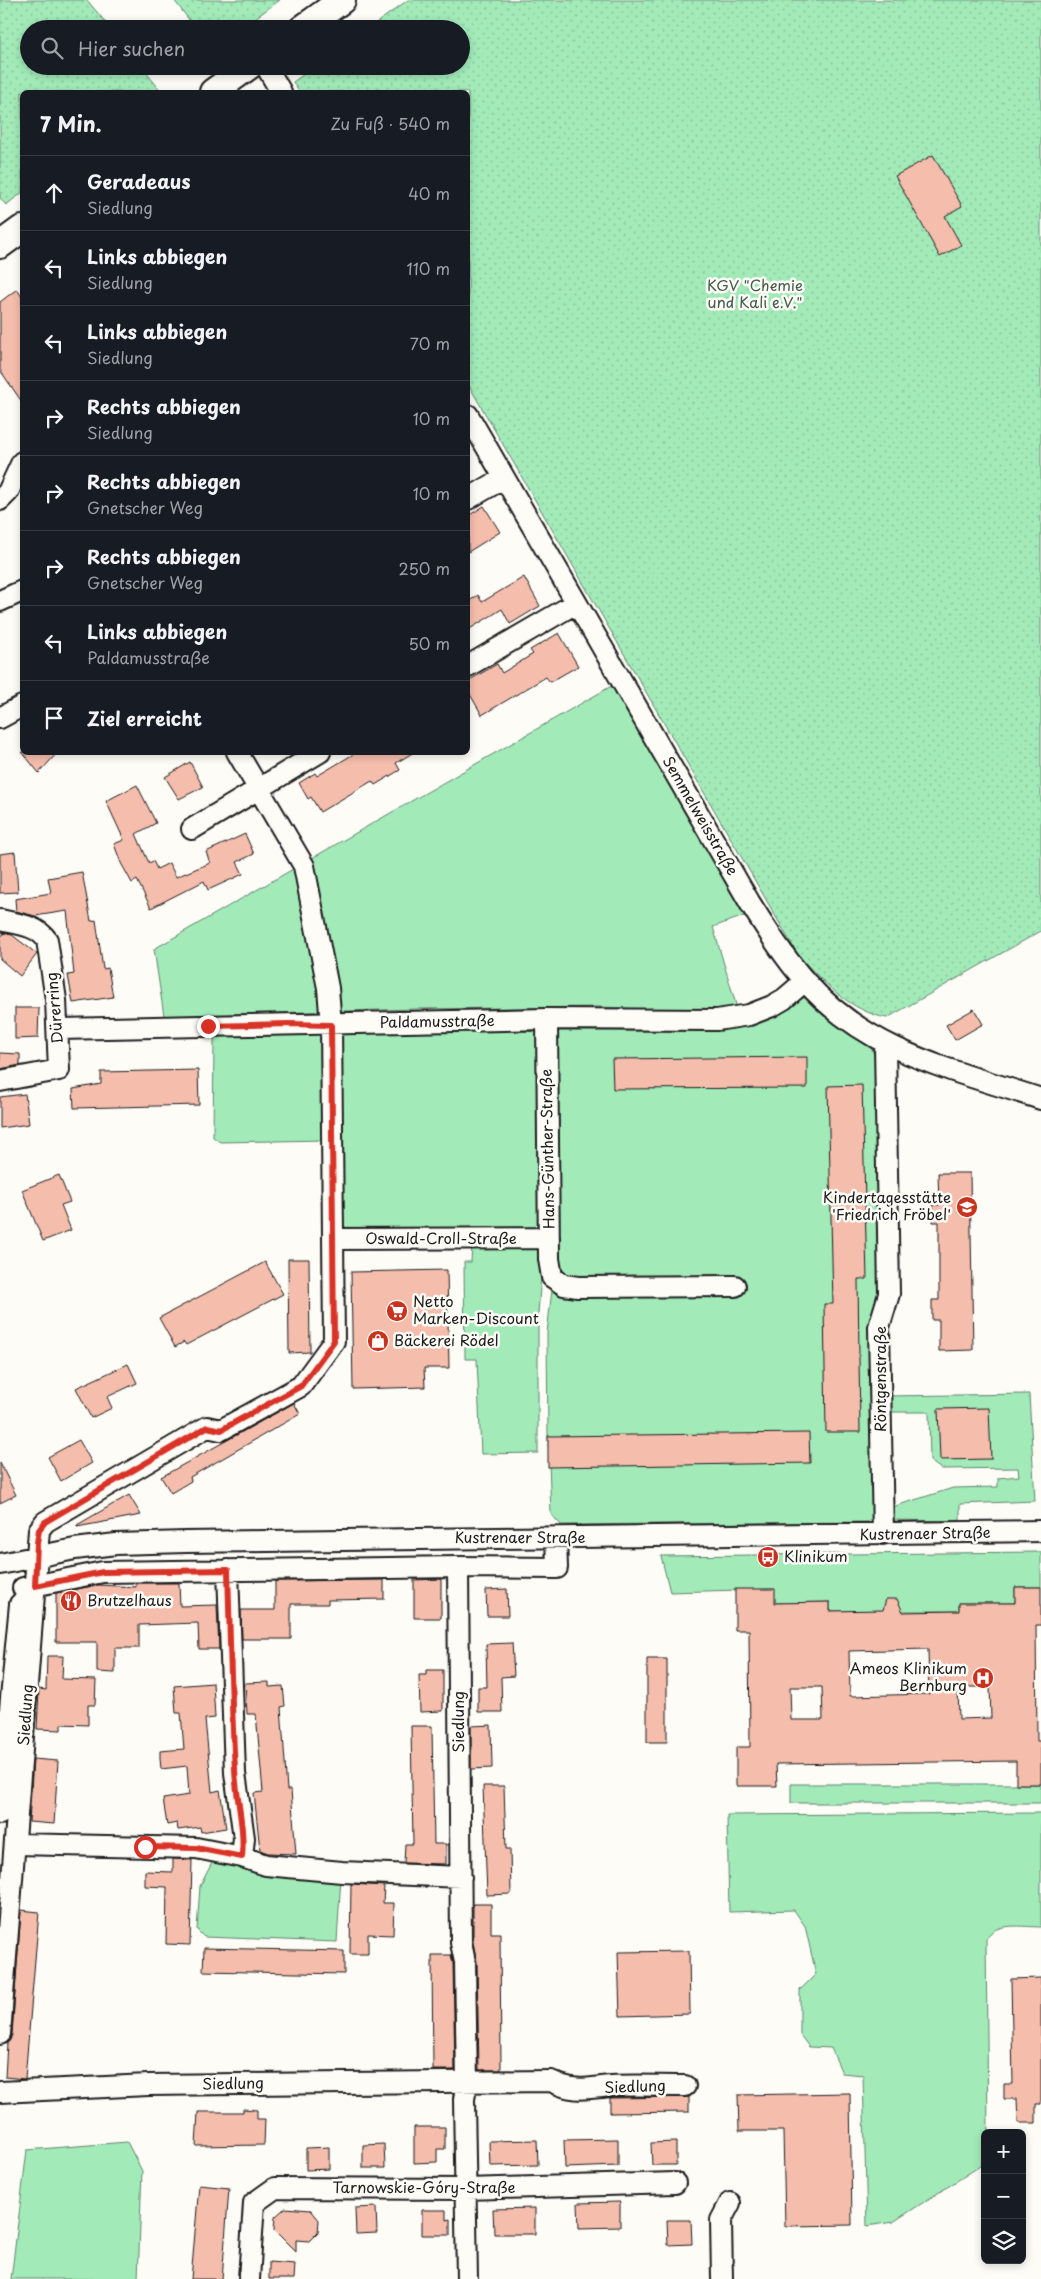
<!DOCTYPE html>
<html lang="de">
<meta charset="utf-8">
<style>
body{margin:0;font-family:"Playpen Sans",sans-serif;background:#242831;color:#f1f3f6}
.controls{position:absolute;right:15px;bottom:15px;display:grid;overflow:hidden;border-radius:8px;box-shadow:0 2px 8px #0003}
.controls button{width:45px;height:45px;display:grid;place-items:center;padding:0;border:0;border-bottom:1px solid #363941;background:#171b24;color:#f1f3f6;font:25px sans-serif}
.stop{position:absolute;width:15px;height:15px;margin:-11px;border:4px solid #d93025;border-radius:50%;background:#fff}
.stop.end{background:#d93025;border-color:#fff;box-shadow:0 1px 5px #0008}
.list{margin:0;padding:0;list-style:none}
h2{display:flex;justify-content:space-between;align-items:center;height:65px;margin:0;padding:0 20px;font-size:21px}
h2 small{font-size:16px;font-weight:400;color:#9ea1a6}
.list li{display:grid;grid-template-columns:32px 1fr auto;gap:15px;align-items:center;box-sizing:border-box;height:75px;padding:0 20px;border-top:1px solid #363941}
.list b{display:block;font-size:19px;white-space:nowrap}
.list p{margin:0;font-size:16px;white-space:nowrap;color:#9ea1a6}
.list em{font-size:16px;font-style:normal;color:#9ea1a6}
.icon{flex:none;width:28px;height:28px;fill:none;stroke:currentColor;stroke-width:2;stroke-linecap:round;stroke-linejoin:round}
.map{position:relative;flex:none;width:1041px;height:2279px;overflow:hidden}
.search{position:absolute;background:#171b24;box-shadow:0 2px 8px #0003;left:20px;top:20px;width:450px;height:55px;display:flex;align-items:center;gap:12px;box-sizing:border-box;padding:0 18px;border-radius:28px;color:#9ea1a6;font-size:19px}
.panel{position:absolute;background:#171b24;box-shadow:0 2px 8px #0003;left:20px;top:90px;width:450px;height:665px;border-radius:8px}
.map>svg:first-child{display:block}
</style>
<div class="map">
<svg width="1041" height="2279" viewBox="0 0 1041 2279">
<defs>
<pattern id="garden-dots" width="8" height="8" patternUnits="userSpaceOnUse" patternTransform="scale(1.25)"><rect width="8" height="8" fill="#a2ebb9"/><path d="M2 2h.1M6 6h.1" fill="none" stroke="#8bc99e" stroke-width="1.8" stroke-linecap="round"/></pattern>
</defs>
<rect width="100%" height="100%" fill="#fdfcf7"/>
<filter id="ink" filterUnits="userSpaceOnUse"><feTurbulence type="fractalNoise" baseFrequency=".02" numOctaves="2"/><feDisplacementMap in="SourceGraphic" scale="10" xChannelSelector="R" yChannelSelector="G"/><feConvolveMatrix kernelMatrix="1 2 1 2 8 2 1 2 1" color-interpolation-filters="sRGB"/></filter>
<g filter="url(#ink)">
<!-- green -->
<path fill="#a2ebb9" stroke="#5f846a" d="M 615,684 L 744,916 L 713,927 L 737,1008 L 715,1012 L 600,1007 L 415,1009 L 164,1016 L 154,949 Z
M 807,996 L 872,1049 L 878,1068 L 885,1282 L 876,1516 L 867,1522 L 561,1525 L 551,1514 L 548,1436 L 547,1333 L 555,1264 L 554,1031 L 711,1031 L 766,1018 Z
M 540,1026 L 540,1225 L 536,1229 L 350,1231 L 341,1223 L 337,1035 L 344,1030 Z
M 321,1033 L 326,1038 L 327,1140 L 220,1142 L 213,1137 L 214,1039 L 220,1035 Z
M 532,1242 L 543,1251 L 538,1313 L 538,1453 L 481,1454 L 477,1359 L 465,1359 L 464,1262 L 471,1262 L 472,1246 Z
M 1029,1394 L 1035,1501 L 960,1504 L 960,1521 L 891,1520 L 889,1508 L 953,1488 L 998,1487 L 998,1478 L 1019,1476 L 1018,1468 L 941,1469 L 930,1461 L 929,1412 L 883,1412 L 884,1396 Z
M 1041,1552 L 1041,1587 L 1015,1587 L 1015,1603 L 959,1603 L 959,1611 L 830,1611 L 830,1602 L 775,1603 L 774,1589 L 670,1592 L 661,1556 Z
M 791,1784 L 1041,1784 L 1041,1803 L 791,1803 Z
M 1041,1813 L 1041,1927 C 1024,1927 994,1921 986,1939 L 988,2133 L 985,2133 L 985,2157 L 980,2166 L 893,2222 L 867,2226 L 863,2075 L 842,2073 L 831,2048 L 809,2047 L 800,2035 L 800,1990 L 816,1974 L 805,1926 L 794,1910 L 729,1912 L 727,1815 Z
M 214,1859 L 254,1871 L 341,1876 L 337,1942 L 204,1937 L 197,1930 L 200,1886 Z
M 127,2142 L 142,2171 L 138,2279 L 11,2279 L 27,2150 Z"/>
<!-- garden -->
<path fill="url(#garden-dots)" stroke="#5f846a" d="M 0,0 L 87,0 L 111,29 L 29,29 L 29,66 L 141,66 L 161,91 L 159,92 L 22,92 L 22,193 L 6,205 L 0,198 Z
M 174,0 L 280,0 L 240,29 L 196,29 Z
M 408,0 L 1041,0 L 1041,931 L 887,1018 C 851,1012 822,981 798,955 L 468,384 L 468,92 L 299,92 L 293,82 L 315,66 L 461,66 L 461,29 L 368,29 Z"/>
<!-- building -->
<path fill="#f5bdac" stroke="#1c1c1c" fill-rule="evenodd" d="M 933,155 L 962,206 L 945,216 L 961,245 L 940,257 L 895,176 Z
M 17,289 L 22,297 L 22,402 L 0,370 L 0,302 Z
M 484,506 L 500,532 L 468,552 L 468,516 Z
M 524,577 L 540,606 L 510,624 L 502,609 L 468,630 L 468,602 L 478,595 L 482,602 Z
M 559,633 L 578,666 L 550,682 L 546,677 L 482,715 L 468,691 L 468,681 L 497,664 L 502,673 L 533,654 L 530,650 Z
M 22,752 L 58,752 L 39,773 Z
M 357,752 L 414,752 L 396,763 L 400,770 L 375,785 L 372,781 L 320,812 L 311,797 L 308,799 L 299,783 L 315,773 L 317,776 Z
M 190,762 L 203,787 L 179,799 L 165,777 Z
M 137,785 L 156,823 L 136,834 L 149,863 L 153,861 L 157,869 L 169,863 L 176,877 L 210,863 L 206,852 L 245,834 L 254,854 L 237,862 L 243,874 L 208,890 L 204,881 L 151,908 L 137,880 L 132,883 L 121,863 L 114,844 L 124,840 L 106,801 Z
M 15,852 L 18,892 L 0,893 L 0,854 Z
M 82,872 L 91,921 L 96,920 L 103,969 L 108,968 L 113,997 L 73,1003 L 68,975 L 74,974 L 67,911 L 35,916 L 16,911 L 15,899 L 51,893 L 48,878 Z
M 4,933 L 12,935 L 37,954 L 20,976 L 0,959 L 0,938 Z
M 15,1008 L 39,1008 L 38,1038 L 15,1039 Z
M 974,1009 L 983,1024 L 955,1040 L 946,1025 Z
M 0,1053 L 20,1054 L 20,1065 L 0,1069 Z
M 807,1057 L 807,1088 L 613,1089 L 612,1059 Z
M 198,1070 L 199,1105 L 74,1108 L 73,1089 L 101,1084 L 101,1072 Z
M 862,1085 L 867,1279 L 858,1279 L 860,1432 L 826,1432 L 824,1304 L 833,1304 L 828,1086 Z
M 25,1094 L 29,1124 L 0,1128 L 0,1097 Z
M 938,1173 L 970,1173 L 973,1350 L 939,1351 L 939,1320 L 932,1320 L 932,1300 L 939,1300 L 939,1222 L 933,1222 L 933,1205 L 939,1205 Z
M 59,1175 L 70,1202 L 61,1205 L 71,1230 L 43,1241 L 22,1190 Z
M 288,1259 L 309,1259 L 310,1352 L 289,1353 Z
M 265,1262 L 283,1294 L 186,1345 L 184,1342 L 175,1347 L 159,1318 Z
M 447,1270 L 449,1368 L 424,1368 L 425,1387 L 353,1389 L 351,1272 Z
M 128,1364 L 137,1383 L 107,1397 L 112,1408 L 91,1418 L 76,1388 Z
M 294,1403 L 300,1414 L 190,1477 L 191,1481 L 171,1493 L 161,1477 Z
M 989,1408 L 991,1459 L 940,1460 L 938,1409 Z
M 809,1433 L 810,1463 L 548,1467 L 548,1436 Z
M 79,1440 L 92,1463 L 61,1481 L 48,1457 Z
M 0,1463 L 16,1495 L 0,1503 Z
M 129,1495 L 141,1515 L 77,1527 L 77,1525 Z
M 441,1579 L 441,1618 L 414,1618 L 414,1580 Z
M 384,1580 L 384,1599 L 328,1600 L 328,1604 L 291,1604 L 291,1639 L 242,1639 L 241,1610 L 275,1610 L 275,1581 Z
M 136,1583 L 179,1583 L 180,1606 L 217,1605 L 219,1649 L 199,1649 L 198,1623 L 139,1625 L 139,1648 L 115,1648 L 115,1673 L 97,1672 L 97,1642 L 56,1642 L 56,1593 L 98,1585 L 136,1587 Z
M 1015,1587 L 1041,1587 L 1041,1625 L 1036,1625 L 1037,1741 L 1041,1741 L 1041,1784 L 1016,1784 L 1016,1761 L 776,1764 L 777,1786 L 736,1786 L 736,1747 L 750,1747 L 749,1630 L 735,1630 L 735,1589 L 775,1589 L 775,1603 L 830,1602 L 830,1611 L 883,1610 L 886,1599 L 897,1599 L 903,1612 L 959,1611 L 959,1603 L 1015,1603 ZM 928,1649 L 929,1694 L 850,1696 L 849,1651 ZM 790,1687 L 822,1687 L 823,1720 L 791,1720 ZM 958,1687 L 990,1687 L 991,1718 L 959,1719 Z
M 507,1589 L 508,1616 L 487,1616 L 486,1590 Z
M 512,1643 L 514,1676 L 501,1677 L 502,1712 L 478,1712 L 478,1687 L 487,1687 L 486,1644 Z
M 47,1656 L 63,1656 L 62,1679 L 96,1680 L 95,1705 L 88,1705 L 88,1725 L 61,1724 L 61,1730 L 37,1729 L 39,1689 L 46,1690 Z
M 647,1659 L 667,1659 L 667,1742 L 647,1742 Z
M 426,1670 L 443,1670 L 443,1711 L 420,1712 L 419,1675 L 426,1675 Z
M 269,1682 L 269,1687 L 283,1686 L 285,1706 L 281,1707 L 287,1790 L 291,1790 L 296,1854 L 268,1853 L 260,1850 L 254,1793 L 263,1792 L 256,1714 L 247,1714 L 245,1683 Z
M 213,1683 L 215,1718 L 205,1719 L 212,1792 L 220,1790 L 226,1828 L 201,1832 L 200,1827 L 178,1830 L 177,1823 L 167,1825 L 163,1799 L 189,1795 L 187,1766 L 161,1769 L 160,1758 L 160,1751 L 184,1749 L 181,1713 L 176,1713 L 174,1686 Z
M 491,1725 L 492,1768 L 471,1769 L 471,1726 Z
M 411,1726 L 432,1726 L 434,1844 L 446,1844 L 446,1864 L 404,1863 L 405,1844 L 413,1844 Z
M 33,1759 L 58,1761 L 54,1824 L 29,1822 Z
M 483,1786 L 504,1786 L 506,1849 L 510,1849 L 511,1894 L 487,1895 Z
M 173,1859 L 192,1860 L 190,1945 L 166,1944 L 167,1887 L 145,1886 L 145,1871 L 173,1872 Z
M 351,1884 L 384,1886 L 383,1903 L 394,1903 L 393,1935 L 368,1934 L 368,1954 L 350,1954 Z
M 473,1904 L 491,1904 L 491,1933 L 500,1933 L 501,2070 L 479,2070 L 477,1962 L 473,1942 Z
M 21,1910 L 39,1912 L 25,2079 L 5,2077 L 7,2043 L 12,2035 Z
M 204,1948 L 344,1951 L 344,1974 L 203,1971 Z
M 689,1951 L 690,2014 L 620,2016 L 618,1952 Z
M 432,1955 L 451,1955 L 453,1963 L 455,2070 L 433,2070 Z
M 1041,1978 L 1041,2104 L 1036,2104 L 1036,2123 L 1018,2123 L 1017,2099 L 1004,2099 L 1004,2084 L 1013,2084 L 1011,1979 Z
M 850,2093 L 852,2225 L 785,2226 L 783,2131 L 739,2131 L 738,2095 Z
M 689,2097 L 689,2112 L 610,2113 L 610,2098 Z
M 243,2109 L 257,2110 L 257,2119 L 265,2119 L 264,2145 L 196,2146 L 198,2112 L 243,2112 Z
M 414,2127 L 445,2127 L 445,2149 L 437,2149 L 437,2162 L 414,2163 Z
M 618,2139 L 618,2166 L 565,2168 L 564,2140 Z
M 537,2140 L 538,2165 L 490,2166 L 489,2141 Z
M 676,2142 L 676,2165 L 652,2165 L 651,2143 Z
M 384,2144 L 385,2168 L 363,2168 L 363,2145 Z
M 329,2147 L 329,2169 L 306,2170 L 306,2148 Z
M 199,2185 L 229,2188 L 222,2279 L 191,2279 Z
M 620,2202 L 620,2227 L 579,2228 L 578,2203 Z
M 376,2207 L 377,2233 L 356,2234 L 355,2208 Z
M 285,2208 L 311,2210 L 319,2220 L 318,2232 L 309,2241 L 296,2240 L 296,2252 L 274,2230 L 275,2217 Z
M 535,2208 L 535,2234 L 494,2234 L 493,2209 Z
M 422,2210 L 446,2210 L 446,2220 L 450,2219 L 450,2235 L 422,2235 Z
M 667,2220 L 691,2220 L 692,2244 L 668,2245 Z
M 269,2262 L 295,2264 L 294,2279 L 269,2279 Z"/>
<g fill="none" stroke-linecap="round" stroke-linejoin="round">
<!-- minor casing -->
<g stroke="#1c1c1c" stroke-width="24">
<path id="minor" d="M 266,66 L 281,92
M 468,415 L 750,903 C 767,930 784,957 805,981 C 868,1053 954,1070 1041,1099
M 468,499 L 504,478
M 0,500 L 8,492 L 22,462
M 0,601 L 22,591
M 468,666 L 576,603
M 0,718 L 22,706
M 192,829 L 320,752
M 0,920 C 17,924 37,925 47,940 L 56,1000 L 59,1070 L 0,1081
M 547,1019 L 549,1259 L 552,1277 L 564,1285 L 578,1287 L 735,1286
M 59,1029 L 547,1019 L 717,1020 L 749,1015 L 772,1006 L 784,999 L 805,981
M 334,1239 L 549,1238
M 883,1534 L 879,1327 L 889,1294 L 885,1044
M 0,1564 L 75,1549 L 116,1544 L 186,1542 L 1041,1531
M 23,1588 L 103,1572 L 458,1567
M 0,1814 L 20,1604
M 16,1844 L 196,1848 L 242,1857 L 244,1838 L 235,1773 L 228,1570
M 242,1857 L 266,1865 L 342,1872 L 461,1877
M 0,2034 L 39,1530 L 45,1522 L 207,1427 L 221,1430 L 301,1386 L 334,1341 L 331,1025 L 328,988 L 304,866 L 237,752
M 0,2092 L 148,2085 L 551,2081 C 575,2093 587,2088 611,2086 C 636,2085 661,2086 685,2086
M 249,2279 L 254,2203 L 275,2188 L 466,2189 L 675,2183
M 467,2279 L 464,2099 L 467,2083 L 465,1962 L 461,1943 L 458,1567 L 557,1568 L 556,1538
M 722,2279 L 721,2220 L 730,2203"/>
</g>
<!-- major casing -->
<g stroke="#1c1c1c" stroke-width="30">
<path id="major" d="M 302,29 L 342,0
M 213,92 L 249,66
M 0,245 L 22,229"/>
</g>
<!-- minor -->
<use href="#minor" stroke="#fdfcf7" stroke-width="20"/>
<!-- major -->
<use href="#major" stroke="#fdfcf7" stroke-width="26"/>
</g>
</g>
<g fill="none" stroke-linecap="round" stroke-linejoin="round" filter="url(#ink)">
<!-- route -->
<path stroke="#d93025" stroke-width="6" d="M 145,1847 L 196,1848 L 242,1857 C 245,1827 236,1799 235,1769 C 231,1703 230,1636 228,1570 L 103,1572 L 35,1586 L 37,1543 L 39,1530 L 45,1522 L 207,1427 L 221,1430 L 301,1386 L 334,1341 L 331,1025 L 288,1024 L 208,1026"/>
</g>
<!-- icons -->
<defs>
<g id="school-disc" transform="scale(1.125)"><circle r="9.5" fill="#c8321e" stroke="#fdfcf7"/><path d="M0-5L7-2L0 1L-7-2ZM-4 1L0 2.5L4 1V4Q0 6-4 4Z" fill="#fff"/></g>
<g id="supermarket-disc" transform="scale(1.125)"><circle r="9.5" fill="#c8321e" stroke="#fdfcf7"/><path d="M-6-5.5h2.5l.6 2H6L4.5 2H-2.5L-4.4-4H-6ZM-1.5 3.2a1.3 1.3 0 1 0 .1 0ZM3 3.2a1.3 1.3 0 1 0 .1 0Z" fill="#fff"/></g>
<g id="shop-disc" transform="scale(1.125)"><circle r="9.5" fill="#c8321e" stroke="#fdfcf7"/><path d="M-5-2.5h2.3a2.7 3.5 0 0 1 5.4 0H5L5.5 6h-11ZM-1.5-2.5h3a1.5 2.3 0 0 0-3 0Z" fill="#fff"/></g>
<g id="bus-disc" transform="scale(1.125)"><circle r="9.5" fill="#c8321e" stroke="#fdfcf7"/><path d="M-5-6H5V4H4V6H2V4H-2V6H-4V4H-5ZM-3.5-4V0h7V-4ZM-3.5 1.2v1.5H-2V1.2ZM2 1.2v1.5H3.5V1.2Z" fill="#fff"/></g>
<g id="restaurant-disc" transform="scale(1.125)"><circle r="9.5" fill="#c8321e" stroke="#fdfcf7"/><path d="M-5-6h1v4h1v-4h1v4h1v-4h1v5L-1.5 .5V6h-2V.5L-5-1ZM5-6V6H3V1.5H1.5Q1.5-4 5-6Z" fill="#fff"/></g>
<g id="hospital-disc" transform="scale(1.125)"><circle r="9.5" fill="#c8321e" stroke="#fdfcf7"/><path d="M-5-5h3v3.5h4V-5h3V5h-3V1.5h-4V5h-3Z" fill="#fff"/></g>
</defs>
<g fill-rule="evenodd">
<use href="#school-disc" x="967" y="1207"/>
<use href="#supermarket-disc" x="397" y="1311"/>
<use href="#shop-disc" x="378" y="1341"/>
<use href="#bus-disc" x="768" y="1557"/>
<use href="#restaurant-disc" x="71" y="1601"/>
<use href="#hospital-disc" x="983" y="1678"/>
</g>
<g text-anchor="middle" stroke-width="5" stroke-linejoin="round" paint-order="stroke">
<!-- park labels -->
<g font-size="15" fill="#445a4b" stroke="#fdfcf7">
<text x="755" y="291">KGV "Chemie<tspan x="755" dy="17">und Kali e.V."</tspan></text>
</g>
<!-- street labels -->
<g font-size="15" fill="#1c1c1c" stroke="#fdfcf7">
<text transform="translate(700 816) rotate(60)" y="5">Semmelweisstraße</text>
<text transform="translate(55 1008) rotate(-95)" y="5">Dürerring</text>
<text transform="translate(437 1022) rotate(-1)" y="5">Paldamusstraße</text>
<text transform="translate(548 1149) rotate(-91)" y="5">Hans-Günther-Straße</text>
<text x="441" y="1244">Oswald-Croll-Straße</text>
<text transform="translate(881 1379) rotate(-90)" y="5">Röntgenstraße</text>
<text transform="translate(925 1534) rotate(-1)" y="5">Kustrenaer Straße</text>
<text x="520" y="1543">Kustrenaer Straße</text>
<text transform="translate(26 1715) rotate(-86)" y="5">Siedlung</text>
<text transform="translate(459 1722) rotate(-90)" y="5">Siedlung</text>
<text transform="translate(233 2084) rotate(-1)" y="5">Siedlung</text>
<text transform="translate(635 2087) rotate(-2)" y="5">Siedlung</text>
<text x="424" y="2193">Tarnowskie-Góry-Straße</text>
</g>
<!-- poi labels -->
<g font-size="15" fill="#1c1c1c" stroke="#fdfcf7" text-anchor="start">
<text x="951" y="1203" text-anchor="end">Kindertagesstätte<tspan x="951" dy="17">'Friedrich Fröbel'</tspan></text>
<text x="413" y="1307">Netto<tspan x="413" dy="17">Marken-Discount</tspan></text>
<text x="394" y="1346">Bäckerei Rödel</text>
<text x="784" y="1562">Klinikum</text>
<text x="87" y="1606">Brutzelhaus</text>
<text x="967" y="1674" text-anchor="end">Ameos Klinikum<tspan x="967" dy="17">Bernburg</tspan></text>
</g>
</g>
</svg>
<div class="controls">
<button>+</button>
<button>−</button>
<button><svg class="icon" aria-label="layers" viewBox="0 0 24 24"><path d="M12 4l9 5-9 5-9-5zM3 14l9 5 9-5"/></svg></button>
</div>
<div class="stop" style="left:145px;top:1847px"></div>
<div class="stop end" style="left:208px;top:1026px"></div>
<div class="search"><svg class="icon" aria-label="search" viewBox="0 0 24 24"><circle cx="10" cy="10" r="6"/><path d="M15 15l6 6"/></svg>Hier suchen</div>
<section class="panel">
<h2>7 Min.<small>Zu Fuß · 540 m</small></h2>
<ul class="list">
<li><svg class="icon" aria-label="ahead" viewBox="0 0 24 24"><path d="M12 20V5M6 11l6-6 6 6"/></svg><div><b>Geradeaus</b><p>Siedlung</p></div><em>40 m</em></li>
<li><svg class="icon" aria-label="left" viewBox="0 0 24 24"><path d="M17 20v-9H6M10 6l-5 5 5 5"/></svg><div><b>Links abbiegen</b><p>Siedlung</p></div><em>110 m</em></li>
<li><svg class="icon" aria-label="left" viewBox="0 0 24 24"><path d="M17 20v-9H6M10 6l-5 5 5 5"/></svg><div><b>Links abbiegen</b><p>Siedlung</p></div><em>70 m</em></li>
<li><svg class="icon" aria-label="right" viewBox="0 0 24 24"><path d="M7 20v-9h11M14 6l5 5-5 5"/></svg><div><b>Rechts abbiegen</b><p>Siedlung</p></div><em>10 m</em></li>
<li><svg class="icon" aria-label="right" viewBox="0 0 24 24"><path d="M7 20v-9h11M14 6l5 5-5 5"/></svg><div><b>Rechts abbiegen</b><p>Gnetscher Weg</p></div><em>10 m</em></li>
<li><svg class="icon" aria-label="right" viewBox="0 0 24 24"><path d="M7 20v-9h11M14 6l5 5-5 5"/></svg><div><b>Rechts abbiegen</b><p>Gnetscher Weg</p></div><em>250 m</em></li>
<li><svg class="icon" aria-label="left" viewBox="0 0 24 24"><path d="M17 20v-9H6M10 6l-5 5 5 5"/></svg><div><b>Links abbiegen</b><p>Paldamusstraße</p></div><em>50 m</em></li>
<li><svg class="icon" aria-label="arrive" viewBox="0 0 24 24"><path d="M6 21V4h12l-3 4 3 4H6"/></svg><div><b>Ziel erreicht</b></div></li>
</ul>
</section>
</div>
